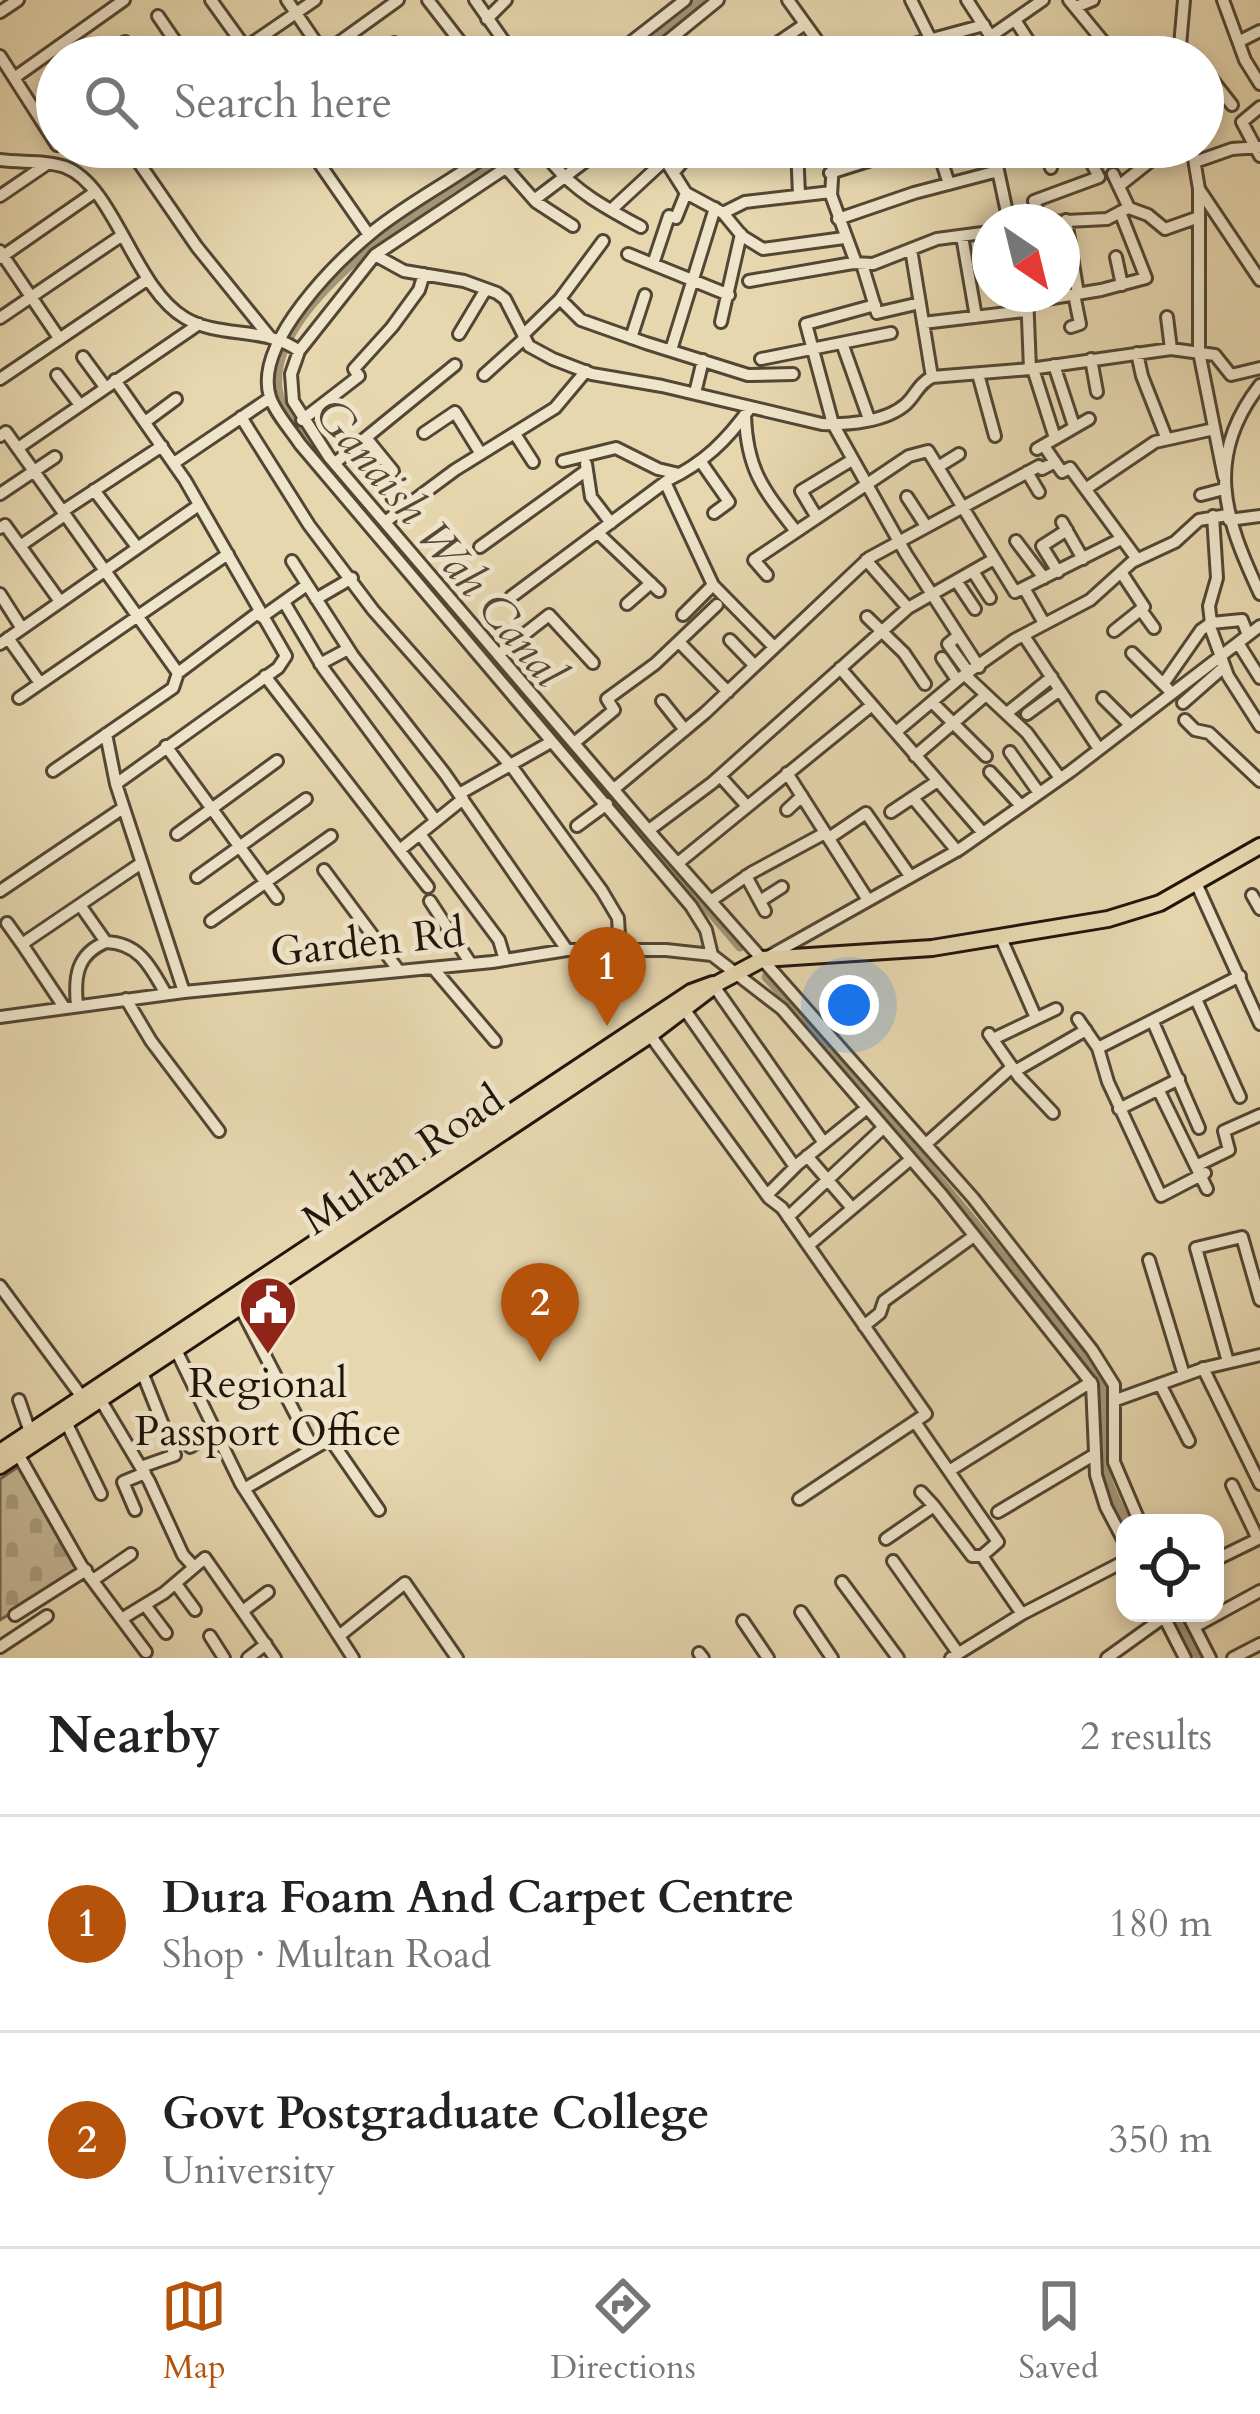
<!DOCTYPE html>
<meta charset="utf-8">
<style>
body{margin:0;font-family:Cardo,serif;background:#f2f2f2;color:#222}
.controls{position:absolute;right:36px;bottom:36px;display:grid;overflow:hidden;border-radius:24px;box-shadow:0 6px 18px #0003}
.controls button{width:108px;height:108px;display:grid;place-items:center;padding:0;border:0;border-bottom:3px solid #e0e0e0;background:#fff;color:#222;font:60px sans-serif}
.compass{position:absolute;left:972px;top:204px;width:108px;height:108px;border-radius:50%;background:#fff;box-shadow:0 6px 18px #0003;rotate:145deg}
.you{position:absolute;left:849px;top:1005px;width:42px;height:42px;margin:-30px;border:9px solid #fff;border-radius:50%;background:#1a73e8;box-shadow:0 0 0 18px #1a73e833}
.badge{display:grid;place-items:center;width:78px;height:78px;border-radius:50%;background:#b45309;color:#fff;font-size:39px;font-weight:700}
.pin{position:absolute;translate:-50% -99px;filter:drop-shadow(0 3px 6px #0008)}
.pin::after{content:'';position:absolute;top:63px;width:42px;height:36px;background:inherit;clip-path:polygon(0 0,100% 0,50% 100%)}
.list{margin:0;padding:0;list-style:none}
h2{display:flex;justify-content:space-between;align-items:center;height:156px;margin:0;padding:0 48px;font-size:51px}
h2 small{font-size:39px;font-weight:400;color:#767676}
.list li{display:grid;grid-template-columns:78px 1fr auto;gap:36px;align-items:center;box-sizing:border-box;height:216px;padding:0 48px;border-top:3px solid #e0e0e0}
.list b{display:block;font-size:45px;white-space:nowrap}
.list p{margin:0;font-size:39px;white-space:nowrap;color:#767676}
.list em{font-size:39px;font-style:normal;color:#767676}
.icon{flex:none;width:66px;height:66px;fill:none;stroke:currentColor;stroke-width:2;stroke-linecap:round;stroke-linejoin:round}
.map{position:relative;flex:none;width:1260px;height:1658px;overflow:hidden}
.search{position:absolute;background:#fff;box-shadow:0 6px 18px #0003;left:36px;right:36px;top:36px;height:132px;display:flex;align-items:center;gap:30px;box-sizing:border-box;padding:0 42px;border-radius:66px;color:#767676;font-size:45px}
.sheet{height:588px;background:#fff}
nav{display:flex;justify-content:space-around;align-items:center;box-sizing:border-box;height:168px;border-top:3px solid #e0e0e0;background:#fff;font-size:33px;color:#767676}
nav a{display:grid;justify-items:center;gap:6px}
nav .on{color:#b45309}
.map>svg:first-child{display:block}
</style>
<div class="map">
<svg width="1260" height="1658" viewBox="0 0 1260 1658">
<defs>
<pattern id="cemetery-stones" width="16" height="16" patternUnits="userSpaceOnUse" patternTransform="scale(3)"><rect width="16" height="16" fill="#c5b693"/><path d="M2 7V4a2 2 0 0 1 4 0v3zM10 15v-3a2 2 0 0 1 4 0v3z" fill="#a99c7d"/></pattern>
</defs>
<rect width="100%" height="100%" fill="#e7d7af"/>
<filter id="stains"><feTurbulence type="fractalNoise" baseFrequency=".00167" numOctaves="4"/><feColorMatrix values="0 0 0 0 .2 0 0 0 0 .09 0 0 0 0 .02 0 0 0 .5 -.17"/></filter>
<radialGradient id="worn" r=".72"><stop offset=".6" stop-color="#630" stop-opacity="0"/><stop offset="1" stop-color="#630" stop-opacity=".3"/></radialGradient>
<!-- cemetery -->
<path fill="url(#cemetery-stones)" stroke="#73664f" stroke-width="3" d="M 21,1465 L 81,1569 L 0,1620 L 0,1479 Z"/>
<g fill="none" stroke-linecap="round" stroke-linejoin="round">
<!-- canal -->
<path stroke="#a49577" stroke-width="9" d="M 629,57 L 700,0
M 515,147 C 450,191 268,297 278,388 C 281,415 306,438 322,457 L 740,947
M 766,977 L 830,1047 L 1098,1372 C 1111,1402 1099,1428 1103,1459 C 1106,1483 1117,1502 1127,1523
M 1175,1613 L 1199,1658"/>
<!-- minor casing -->
<g stroke="#524634" stroke-width="16">
<path id="minor" d="M 211,0 L 252,57
M 287,0 L 326,57
M 428,0 L 472,57
M 475,0 L 515,57
M 788,0 L 816,39 L 814,57
M 911,0 L 931,40
M 967,0 L 1004,57
M 1069,0 L 1116,57
M 1223,0 L 1245,60 L 1260,84
M 1076,7 L 1093,0
M 0,12 L 18,0
M 158,16 L 186,57
M 487,19 L 506,0
M 1015,20 L 1039,57
M 953,34 L 961,57
M 991,36 L 1043,0
M 1240,41 L 1260,31
M 125,42 L 136,57
M 394,43 L 404,57
M 245,48 L 315,0
M 1113,52 L 1136,46
M 323,54 L 398,0
M 0,56 L 57,145
M 612,57 L 685,0
M 648,57 L 718,0
M 757,57 L 805,24
M 866,57 L 984,25
M 1086,57 L 1107,44
M 1179,57 L 1184,0
M 1203,68 L 1232,105
M 1206,76 L 1212,104
M 14,78 L 124,0
M 1260,107 L 1242,122 L 1260,156
M 128,147 L 197,247 L 269,336
M 308,147 L 369,235
M 498,147 C 459,177 414,199 375,230 C 337,261 253,343 270,397 C 275,413 291,430 300,444 L 691,906 L 706,930 L 712,955
M 537,147 L 375,255 L 299,351 L 291,374 L 293,401 L 329,457 L 655,838 L 973,1198 L 1092,1350 L 1114,1385 L 1114,1462 L 1140,1523
M 657,147 L 686,193 L 723,213 L 742,236 L 763,249 L 844,238
M 797,147 L 799,195
M 834,147 L 831,195 L 856,263
M 937,147 L 949,184
M 993,147 L 1009,222
M 1044,147 L 1051,168
M 1192,147 L 1199,189 L 1199,352 L 1224,477
M 178,156 L 192,147
M 0,160 C 21,163 45,160 65,167 C 115,186 133,287 185,318 C 221,339 266,326 299,351
M 1195,162 L 1232,149 L 1260,147
M 553,164 C 577,193 608,209 641,227
M 507,169 L 536,202 L 573,226
M 674,172 L 695,147
M 830,173 L 912,147
M 1113,174 L 1129,208 L 1148,215 L 1165,229 L 1199,217
M 1119,186 L 1168,147
M 1199,189 L 1260,280
M 0,196 L 47,164
M 534,200 L 604,147
M 611,210 L 666,159
M 723,213 L 745,202 L 831,192
M 838,219 L 914,193 L 998,171
M 1066,220 L 1078,294
M 1042,222 L 1034,201 L 1099,177 L 1083,147
M 1045,222 L 1107,219 L 1126,209
M 962,236 L 976,317
M 911,249 L 932,377
M 0,251 L 59,338
M 628,254 L 729,295
M 375,255 L 404,271 L 464,281 L 497,293 L 505,299 L 529,346 L 553,359 L 592,374 L 662,386 L 822,424 C 847,425 886,422 906,404 C 916,395 918,384 932,377 L 1030,369 L 1171,349 L 1215,355 L 1231,375 L 1260,368
M 1116,257 L 1122,285
M 0,258 L 95,192
M 653,264 L 669,216 L 676,218 L 686,193
M 862,264 L 877,313 L 920,303
M 749,281 L 853,263 L 873,264 L 937,239 L 990,232
M 1027,294 L 1030,369
M 560,299 L 581,320 L 646,343 L 748,375 L 793,374
M 1028,302 L 1101,290 L 1146,278 L 1120,212
M 875,305 L 806,324 L 833,424 L 906,554 L 979,667
M 1167,317 L 1171,349
M 0,318 L 121,236
M 721,322 L 741,234
M 923,323 L 1025,311
M 1071,327 L 1080,324 L 1074,294
M 459,334 L 486,289
M 523,335 L 560,299 L 603,241
M 631,338 L 645,295
M 842,343 L 869,419
M 671,350 L 715,208
M 1137,353 L 1142,376 L 1166,437
M 83,357 L 105,387
M 761,359 L 891,333
M 1091,359 L 1097,392
M 1054,365 L 1074,426
M 1033,369 L 1055,438
M 978,374 L 995,436
M 57,375 L 80,405
M 484,375 L 525,338
M 0,379 L 148,279
M 115,380 L 185,480 L 286,656 L 278,668 L 116,784 L 184,992
M 1260,385 C 1203,458 1225,519 1260,594
M 695,393 L 703,360
M 745,416 C 747,470 763,489 795,530
M 241,417 L 309,525 L 373,610 L 512,767 L 602,891 L 618,918 L 620,952
M 302,420 L 359,376 L 354,369 L 392,327 L 419,290 L 424,274
M 145,422 L 176,399
M 424,433 L 455,412 L 481,454
M 515,434 L 533,462
M 0,436 L 6,432 L 178,673 L 173,688 L 53,771
M 367,439 L 393,471
M 1044,446 L 1062,472 L 1070,468 L 1137,559
M 18,448 L 199,324
M 1037,449 L 1089,419
M 563,461 L 616,448 L 658,469 L 679,474
M 701,462 L 729,502 L 714,513
M 174,463 L 270,398
M 335,463 L 455,365
M 586,464 L 591,497 L 611,523
M 938,467 L 959,454
M 1027,472 L 1039,492
M 665,482 L 713,585 L 774,647
M 1087,488 L 1155,442 L 1214,429
M 94,490 L 137,547
M 0,494 L 55,457
M 1201,495 L 1224,489
M 907,497 L 926,526
M 63,511 L 162,446
M 816,516 L 801,491 L 852,460
M 1229,520 L 1260,516
M 385,522 L 455,470 L 555,408 L 586,371
M 1062,522 L 1083,559
M 0,528 L 5,525 L 59,600
M 598,533 L 659,591
M 1016,541 L 1044,578
M 20,546 L 65,515
M 480,547 L 587,470
M 866,560 L 908,608
M 292,561 L 353,656 L 445,774 L 567,950
M 1058,572 L 1042,546 L 1067,530
M 974,573 L 990,598
M 767,575 L 754,560 L 909,456 L 928,451 L 1015,592 L 1121,539
M 957,582 L 975,609
M 1024,588 L 1044,623
M 0,594 L 21,627
M 511,597 L 668,480 C 704,463 727,440 750,408
M 316,599 L 352,578
M 284,602 L 323,668 L 436,821
M 627,604 L 651,583
M 1141,610 L 1154,628
M 683,615 L 713,585
M 262,617 L 307,585
M 867,617 L 904,653 L 925,684
M 1211,623 L 1209,606 L 1217,578 L 1213,516
M 1209,624 L 1228,676 L 1260,726
M 1114,631 L 1144,607 L 1121,572
M 958,636 L 948,644 L 969,673
M 1024,636 L 1099,749
M 8,638 L 40,683
M 730,640 L 755,666
M 679,642 L 728,692
M 1238,643 L 1260,678
M 0,644 L 199,505
M 1132,653 L 1168,689
M 498,655 L 549,615 L 593,663
M 942,658 L 957,680
M 320,664 L 348,649
M 840,668 L 983,833
M 178,673 L 259,612
M 965,675 L 1027,733 L 1060,778
M 265,676 L 428,887
M 1164,683 L 1201,630 L 1211,623 L 1242,620 L 1248,635
M 19,698 L 228,554
M 1103,698 L 1130,725
M 662,701 L 685,730
M 932,702 L 986,756
M 1183,703 L 1224,667
M 1007,713 L 1052,677
M 1027,714 L 1060,690
M 1185,720 L 1195,730 L 1209,733 L 1260,781
M 896,732 L 960,678 L 1014,640 L 1090,600 L 1132,562 L 1175,542 L 1199,520 L 1227,515
M 106,734 L 116,784
M 574,743 L 614,710 L 607,699 L 655,664 L 717,605
M 166,746 L 277,898
M 1010,752 L 1039,793
M 915,756 L 986,695
M 990,772 L 1021,806
M 787,773 L 868,900
M 720,776 L 746,805
M 614,789 L 705,713 L 869,558 L 1039,466 L 1042,469 L 1055,462
M 459,794 L 551,742
M 913,798 L 957,851
M 787,810 L 802,796
M 891,812 L 936,782
M 577,826 L 607,804
M 649,830 L 712,783 L 908,608 L 994,559
M 177,834 L 277,761
M 420,834 L 499,940 L 505,960
M 829,838 L 866,813 L 910,876
M 401,849 L 463,799
M 678,863 L 872,705
M 324,870 L 399,971
M 746,876 L 765,911
M 197,877 L 306,799
M 1196,883 L 1260,1024
M 0,891 L 123,808
M 1252,895 L 1260,909
M 712,900 L 751,873 L 825,833
M 430,901 L 471,964
M 760,901 L 782,887
M 80,905 L 106,942
M 211,921 L 331,836
M 7,923 L 22,944
M 1001,938 L 1036,1018
M 766,958 L 960,849 L 1071,771 L 1260,626
M 433,968 L 495,1041
M 714,986 L 824,1143
M 126,999 L 151,1041 L 219,1131
M 1196,999 L 1240,1097
M 77,1005 C 74,976 77,954 106,942 C 140,943 151,968 166,994
M 64,1007 L 22,944 L 140,864
M 685,1010 L 795,1167
M 0,1017 L 184,992 L 492,962 L 567,950 L 666,950 L 712,955 L 782,1009 L 942,1195 L 1092,1384 L 1096,1475 L 1106,1507 L 1125,1543
M 1078,1019 L 1098,1048 L 1108,1082 L 1161,1196 L 1205,1173
M 1153,1022 L 1199,1128
M 989,1034 L 1019,1077 L 1053,1113
M 650,1035 L 769,1198 L 782,1208 L 926,1414 L 799,1499
M 993,1039 L 1056,1009
M 1098,1048 L 1240,976
M 1015,1071 L 1086,1030
M 1159,1091 L 1207,1189
M 1119,1109 L 1179,1079
M 926,1144 L 1012,1067
M 807,1156 L 852,1208
M 1196,1166 L 1229,1150 L 1224,1131 L 1260,1115
M 767,1195 L 798,1164 L 867,1108
M 788,1217 L 883,1128
M 809,1245 L 911,1159
M 1149,1260 L 1184,1375
M 0,1286 L 82,1397
M 240,1307 L 313,1448
M 864,1326 L 880,1313 L 884,1301 L 974,1236
M 176,1350 L 241,1484 L 353,1658
M 1228,1362 L 1196,1248 L 1242,1237 L 1260,1300
M 1203,1368 L 1260,1484
M 1160,1384 L 1189,1441
M 100,1399 L 149,1481 L 183,1555 L 194,1567
M 19,1400 L 30,1432
M 1116,1400 L 1205,1368 L 1260,1355
M 66,1422 L 101,1494
M 915,1422 L 998,1542 L 982,1556
M 190,1447 L 215,1432
M 18,1454 L 81,1565 L 146,1652
M 141,1467 L 175,1455 L 142,1372
M 949,1471 L 1091,1382
M 244,1489 L 330,1439 L 379,1510
M 921,1492 L 934,1506
M 135,1510 L 123,1482 L 145,1473
M 998,1512 L 1092,1456
M 886,1539 L 934,1506 L 972,1556 L 982,1556 L 1022,1614
M 1215,1560 L 1258,1539 L 1232,1485
M 893,1561 L 958,1653
M 93,1580 L 131,1554
M 842,1582 L 898,1658
M 176,1584 L 195,1610
M 145,1605 L 166,1633
M 244,1610 L 268,1592
M 801,1612 L 832,1658
M 1162,1613 L 1185,1658
M 1187,1613 L 1210,1658
M 15,1615 L 86,1570
M 123,1618 L 164,1593 L 205,1558 L 275,1658
M 743,1621 L 768,1658
M 1194,1627 L 1260,1591
M 210,1636 L 224,1658
M 339,1636 L 405,1583 L 457,1658
M 0,1647 L 47,1616
M 699,1653 L 703,1658
M 248,1658 L 266,1644
M 951,1658 L 1022,1614 L 1125,1561
M 1107,1658 L 1164,1617
M 1233,1658 L 1260,1644"/>
</g>
<!-- major casing -->
<g stroke="#21150b" stroke-width="20">
<path id="major" d="M 0,1452 L 691,992 L 713,984
M 0,1466 L 650,1035 L 718,983 L 763,959 L 932,948 L 1108,919 L 1160,903 L 1260,846"/>
</g>
<!-- minor -->
<use href="#minor" stroke="#efe5cb" stroke-width="10"/>
<!-- major -->
<use href="#major" stroke="#e7d7af" stroke-width="14"/>
</g>
<!-- icons -->
<defs>
<g id="civic-pin" transform="scale(3)"><path d="M0 17L-7.5 6A9.5 9.5 0 1 1 7.5 6Z" fill="#8f2418" stroke="#efe5cb"/><path d="M-.6-6.5H3V-4.5H.6V-3L4-1V1h2V6H-6V1h2V-1L-.6-3ZM-1.2 2.5V6h2.4V2.5Z" fill="#fff"/></g>
</defs>
<g fill-rule="evenodd">
<use href="#civic-pin" x="268" y="1305"/>
</g>
<g text-anchor="middle" stroke-width="10" stroke-linejoin="round" paint-order="stroke">
<!-- street labels -->
<g font-size="42" fill="#21150b" stroke="#efe5cb">
<text transform="translate(367 941) rotate(-6)" y="15">Garden Rd</text>
<text transform="translate(402 1159) rotate(-34)" y="15">Multan Road</text>
</g>
<!-- poi labels -->
<g font-size="42" fill="#21150b" stroke="#efe5cb">
<text x="268" y="1397">Regional<tspan x="268" dy="48">Passport Office</tspan></text>
</g>
<!-- water labels -->
<g font-size="45" font-style="italic" fill="#554836" stroke="#efe5cb">
<text transform="translate(441 542) rotate(50)" y="16">Ganaish Wah Canal</text>
</g>
</g>
<rect width="100%" height="100%" filter="url(#stains)"/>
<rect width="100%" height="100%" fill="url(#worn)"/>
</svg>
<div class="controls">
<button><svg class="icon" aria-label="locate" viewBox="0 0 24 24"><circle cx="12" cy="12" r="6"/><path d="M12 2v4M12 18v4M2 12h4M18 12h4"/></svg></button>
</div>
<svg class="compass" viewBox="-18 -18 36 36"><path d="M0-13l5 13h-10z" fill="#e53935"/><path d="M0 13l5-13h-10z" fill="#767676"/></svg>
<div class="you"></div>
<div class="pin badge" style="left:607px;top:1026px">1</div>
<div class="pin badge" style="left:540px;top:1362px">2</div>
<div class="search"><svg class="icon" aria-label="search" viewBox="0 0 24 24"><circle cx="10" cy="10" r="6"/><path d="M15 15l6 6"/></svg>Search here</div>
</div>
<section class="sheet">
<h2>Nearby<small>2 results</small></h2>
<ul class="list">
<li><span class="badge">1</span><div><b>Dura Foam And Carpet Centre</b><p>Shop · Multan Road</p></div><em>180 m</em></li>
<li><span class="badge">2</span><div><b>Govt Postgraduate College</b><p>University</p></div><em>350 m</em></li>
</ul>
</section>
<nav>
<a class="on"><svg class="icon" aria-label="map" viewBox="0 0 24 24"><path d="M3 6l6-2 6 2 6-2v14l-6 2-6-2-6 2zM9 4v14M15 6v14"/></svg>Map</a>
<a><svg class="icon" aria-label="directions" viewBox="0 0 24 24"><path d="M12 3l9 9-9 9-9-9zM9 14v-3h6M13 9l2 2-2 2"/></svg>Directions</a>
<a><svg class="icon" aria-label="saved" viewBox="0 0 24 24"><path d="M7 4h10v16l-5-4-5 4z"/></svg>Saved</a>
</nav>
